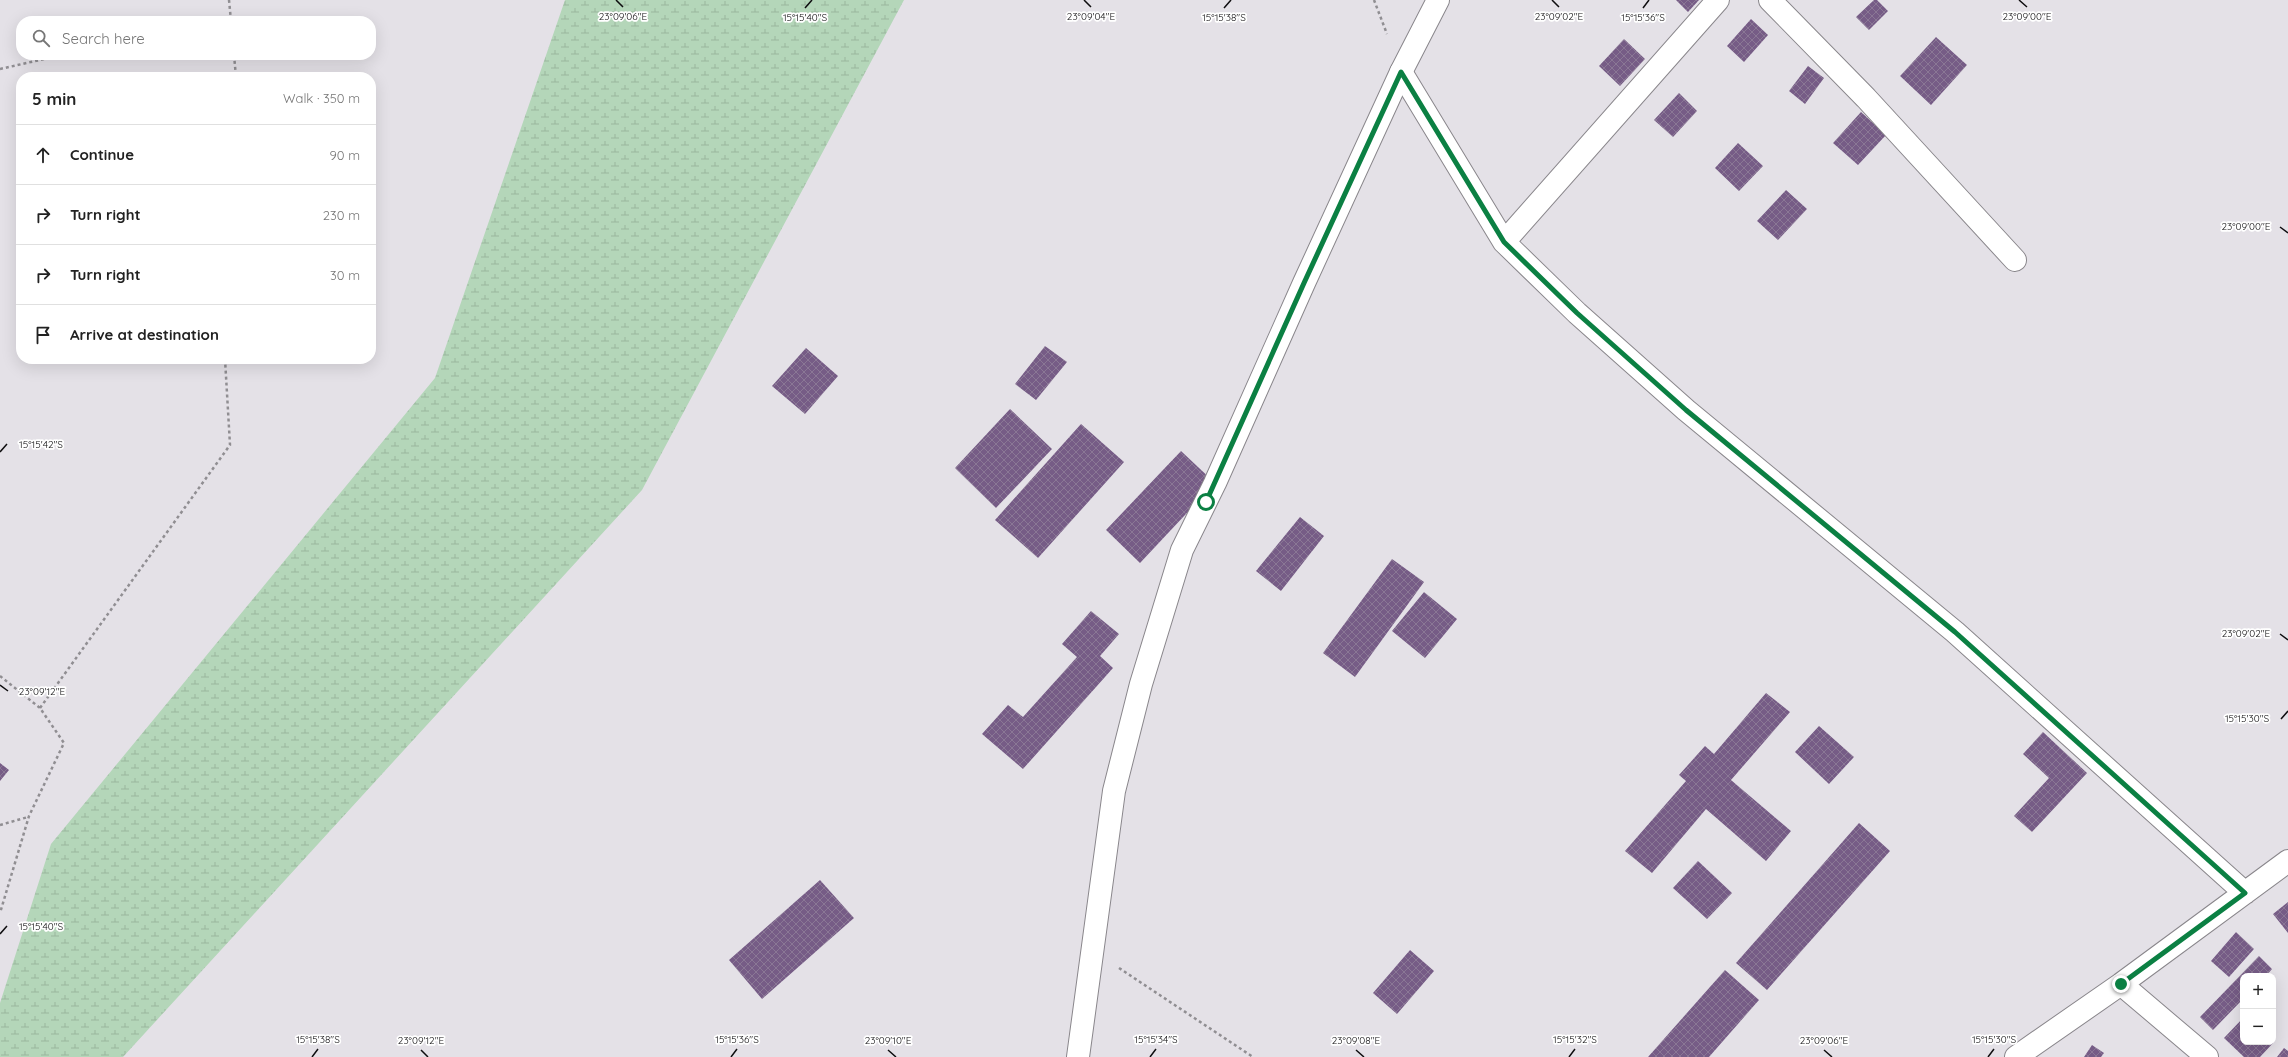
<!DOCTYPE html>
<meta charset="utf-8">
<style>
body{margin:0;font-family:Quicksand,sans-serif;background:#f6f6f6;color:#222}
.controls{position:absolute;right:12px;bottom:12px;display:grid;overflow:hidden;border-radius:8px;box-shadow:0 4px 16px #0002}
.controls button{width:36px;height:36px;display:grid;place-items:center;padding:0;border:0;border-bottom:1px solid #e0e0e0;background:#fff;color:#222;font:20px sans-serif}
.stop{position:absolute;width:12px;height:12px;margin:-9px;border:3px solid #0b8043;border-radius:50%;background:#fff}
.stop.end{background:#0b8043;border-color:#fff;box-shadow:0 1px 4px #0008}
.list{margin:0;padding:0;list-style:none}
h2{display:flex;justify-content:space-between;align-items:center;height:52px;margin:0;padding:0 16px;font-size:17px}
h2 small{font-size:13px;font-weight:400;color:#767676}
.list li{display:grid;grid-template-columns:26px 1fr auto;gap:12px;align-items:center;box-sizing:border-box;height:60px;padding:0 16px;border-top:1px solid #e0e0e0}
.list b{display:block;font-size:15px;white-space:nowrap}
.list em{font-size:13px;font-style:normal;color:#767676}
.icon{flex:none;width:22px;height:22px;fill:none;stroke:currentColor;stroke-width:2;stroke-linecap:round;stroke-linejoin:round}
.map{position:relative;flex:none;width:2288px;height:1057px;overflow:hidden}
.search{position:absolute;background:#fff;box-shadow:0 4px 16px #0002;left:16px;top:16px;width:360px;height:44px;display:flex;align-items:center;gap:10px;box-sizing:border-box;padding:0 14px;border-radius:16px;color:#767676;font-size:15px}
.panel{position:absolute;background:#fff;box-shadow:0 4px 16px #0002;left:16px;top:72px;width:360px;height:292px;border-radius:16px}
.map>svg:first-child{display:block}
</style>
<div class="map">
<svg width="2288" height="1057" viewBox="0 0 2288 1057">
<defs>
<pattern id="wetland-marsh" width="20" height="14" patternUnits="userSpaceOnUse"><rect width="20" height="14" fill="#b4d6b9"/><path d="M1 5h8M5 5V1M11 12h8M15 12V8" fill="none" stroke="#9ab69e"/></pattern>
<pattern id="building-cross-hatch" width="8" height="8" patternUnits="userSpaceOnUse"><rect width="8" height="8" fill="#765c86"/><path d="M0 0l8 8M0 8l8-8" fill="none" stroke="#8a7795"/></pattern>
</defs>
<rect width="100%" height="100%" fill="#e4e1e7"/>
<!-- wetland -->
<path fill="url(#wetland-marsh)" d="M 565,0 L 904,0 L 642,490 L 123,1057 L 0,1057 L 0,1003 L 51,844 L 435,378 Z"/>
<!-- building -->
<path fill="url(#building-cross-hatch)" d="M 1676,0 L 1699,0 L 1688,12 Z
M 1874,0 L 1877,0 L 1888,11 L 1869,30 L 1856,17 Z
M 1751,19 L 1768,35 L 1744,62 L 1727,46 Z
M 1936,37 L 1967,65 L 1931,105 L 1900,76 Z
M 1624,39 L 1645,59 L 1620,86 L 1599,66 Z
M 1808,66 L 1824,78 L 1805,104 L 1789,91 Z
M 1679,93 L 1697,111 L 1673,137 L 1654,120 Z
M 1861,112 L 1886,135 L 1858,165 L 1833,143 Z
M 1738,143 L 1763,166 L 1739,191 L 1715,168 Z
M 1786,190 L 1807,209 L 1778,240 L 1757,221 Z
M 1045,346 L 1067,362 L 1036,400 L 1015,384 Z
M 806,348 L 838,376 L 805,414 L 772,386 Z
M 1010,409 L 1052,449 L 996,508 L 955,468 Z
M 1081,424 L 1124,462 L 1038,558 L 995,520 Z
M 1181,451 L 1215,483 L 1140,563 L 1106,530 Z
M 1300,517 L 1324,536 L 1281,591 L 1256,571 Z
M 1392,559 L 1424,582 L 1355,677 L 1323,653 Z
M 1424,592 L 1457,619 L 1425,658 L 1392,631 Z
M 1091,611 L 1119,634 L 1100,656 L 1113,668 L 1023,769 L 982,734 L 1008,705 L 1023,717 L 1077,657 L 1062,644 Z
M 1766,693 L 1790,712 L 1731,780 L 1791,831 L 1766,861 L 1706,809 L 1652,873 L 1625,851 L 1686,781 L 1679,775 L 1705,746 L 1714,754 Z
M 1819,726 L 1854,757 L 1829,784 L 1795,752 Z
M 2043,732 L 2087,773 L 2032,832 L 2014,816 L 2049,778 L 2023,754 Z
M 0,763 L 9,770 L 0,781 Z
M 1859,823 L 1890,851 L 1767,990 L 1736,963 Z
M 1698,861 L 1732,893 L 1707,919 L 1673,888 Z
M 820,880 L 854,918 L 762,999 L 729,960 Z
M 2288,902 L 2288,933 L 2273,914 Z
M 2236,932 L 2254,949 L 2229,977 L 2211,961 Z
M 1410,950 L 1434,971 L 1397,1014 L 1373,993 Z
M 2259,956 L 2272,969 L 2266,976 L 2243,976 L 2243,999 L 2213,1030 L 2200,1017 Z
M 1725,970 L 1759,1000 L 1709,1057 L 1648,1057 Z
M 2243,1018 L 2243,1042 L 2274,1042 L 2260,1057 L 2244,1057 L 2224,1038 Z
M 2092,1045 L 2104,1053 L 2101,1057 L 2084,1057 Z
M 2284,1048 L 2288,1051 L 2288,1057 L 2277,1057 Z"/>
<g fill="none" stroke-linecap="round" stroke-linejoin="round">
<!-- minor casing -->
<g stroke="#89868b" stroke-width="24">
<path id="minor" d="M 1770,0 L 1866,98 L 2015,260
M 1401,72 L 1504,242 L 1577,313 L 1686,410 L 1955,632 L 2245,893
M 1504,242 L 1718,0
M 2121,984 L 2207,1057
M 2016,1057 L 2121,984 L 2288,861"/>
</g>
<!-- tertiary casing -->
<g stroke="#89868b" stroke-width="24">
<path id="tertiary" d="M 1078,1057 L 1114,791 L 1141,684 L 1182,550 L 1215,483 L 1304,283 L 1401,72 L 1438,0"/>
</g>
<!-- path -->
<path stroke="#908e92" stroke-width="2.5" stroke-dasharray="3 3" stroke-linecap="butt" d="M 229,0 L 231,21
M 1374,0 L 1387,34
M 234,55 L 236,77
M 0,69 L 62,55
M 0,676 L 40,708 L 64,743 L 29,816 L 0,913
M 40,708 L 230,445 L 225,359
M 0,825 L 28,817
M 1119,968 L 1253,1057"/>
<!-- minor -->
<use href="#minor" stroke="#fff" stroke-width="22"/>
<!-- tertiary -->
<use href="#tertiary" stroke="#fff" stroke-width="22"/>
</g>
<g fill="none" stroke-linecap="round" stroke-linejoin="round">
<!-- route -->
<path stroke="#0b8043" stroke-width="5" d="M 1206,502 L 1304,283 L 1401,72 L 1504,242 L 1577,313 L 1686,410 L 1955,632 L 2245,893 L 2121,984"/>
</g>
<!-- ticks -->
<path fill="none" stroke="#0e0d0f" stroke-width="1.5" d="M 616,0 L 623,7M 1084,0 L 1091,7M 1552,0 L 1559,7M 2019,0 L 2027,7M 805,8 L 812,0M 1224,8 L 1231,0M 1643,8 L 1649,0M 2280,227 L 2288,233M 0,452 L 7,444M 2280,634 L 2288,640M 0,685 L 8,691M 2281,719 L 2288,711M 0,934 L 7,926M 421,1050 L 428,1057M 888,1050 L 896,1057M 1356,1050 L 1364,1057M 1824,1050 L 1832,1057M 312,1057 L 318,1049M 731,1057 L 737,1049M 1150,1057 L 1156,1049M 1569,1057 L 1575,1049M 1988,1057 L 1994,1049"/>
<g font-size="10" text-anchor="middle" fill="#0e0d0f" stroke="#fff" stroke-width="3.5" stroke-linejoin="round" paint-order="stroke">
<text x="623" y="20">23°09'06"E</text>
<text x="1091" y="20">23°09'04"E</text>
<text x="1559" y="20">23°09'02"E</text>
<text x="2027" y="20">23°09'00"E</text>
<text x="805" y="21">15°15'40"S</text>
<text x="1224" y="21">15°15'38"S</text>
<text x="1643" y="21">15°15'36"S</text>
<text x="2246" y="230">23°09'00"E</text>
<text x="41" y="448">15°15'42"S</text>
<text x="2246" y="637">23°09'02"E</text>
<text x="42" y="695">23°09'12"E</text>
<text x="2247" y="722">15°15'30"S</text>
<text x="41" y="930">15°15'40"S</text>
<text x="318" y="1043">15°15'38"S</text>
<text x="737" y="1043">15°15'36"S</text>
<text x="1156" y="1043">15°15'34"S</text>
<text x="1575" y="1043">15°15'32"S</text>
<text x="1994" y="1043">15°15'30"S</text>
<text x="421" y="1044">23°09'12"E</text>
<text x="888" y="1044">23°09'10"E</text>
<text x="1356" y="1044">23°09'08"E</text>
<text x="1824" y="1044">23°09'06"E</text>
</g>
</svg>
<div class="controls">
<button>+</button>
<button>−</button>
</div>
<div class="stop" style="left:1206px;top:502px"></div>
<div class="stop end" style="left:2121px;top:984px"></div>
<div class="search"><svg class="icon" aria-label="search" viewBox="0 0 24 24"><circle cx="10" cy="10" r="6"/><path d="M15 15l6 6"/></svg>Search here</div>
<section class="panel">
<h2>5 min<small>Walk · 350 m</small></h2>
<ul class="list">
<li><svg class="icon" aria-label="ahead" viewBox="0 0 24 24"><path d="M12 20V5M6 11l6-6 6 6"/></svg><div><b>Continue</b></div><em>90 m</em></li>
<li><svg class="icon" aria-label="right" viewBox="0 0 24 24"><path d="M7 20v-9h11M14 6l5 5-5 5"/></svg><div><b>Turn right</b></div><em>230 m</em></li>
<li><svg class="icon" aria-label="right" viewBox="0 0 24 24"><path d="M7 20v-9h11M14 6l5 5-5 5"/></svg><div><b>Turn right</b></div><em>30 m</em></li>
<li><svg class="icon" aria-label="arrive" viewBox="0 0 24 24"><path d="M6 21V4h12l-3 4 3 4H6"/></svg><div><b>Arrive at destination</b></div></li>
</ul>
</section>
</div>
